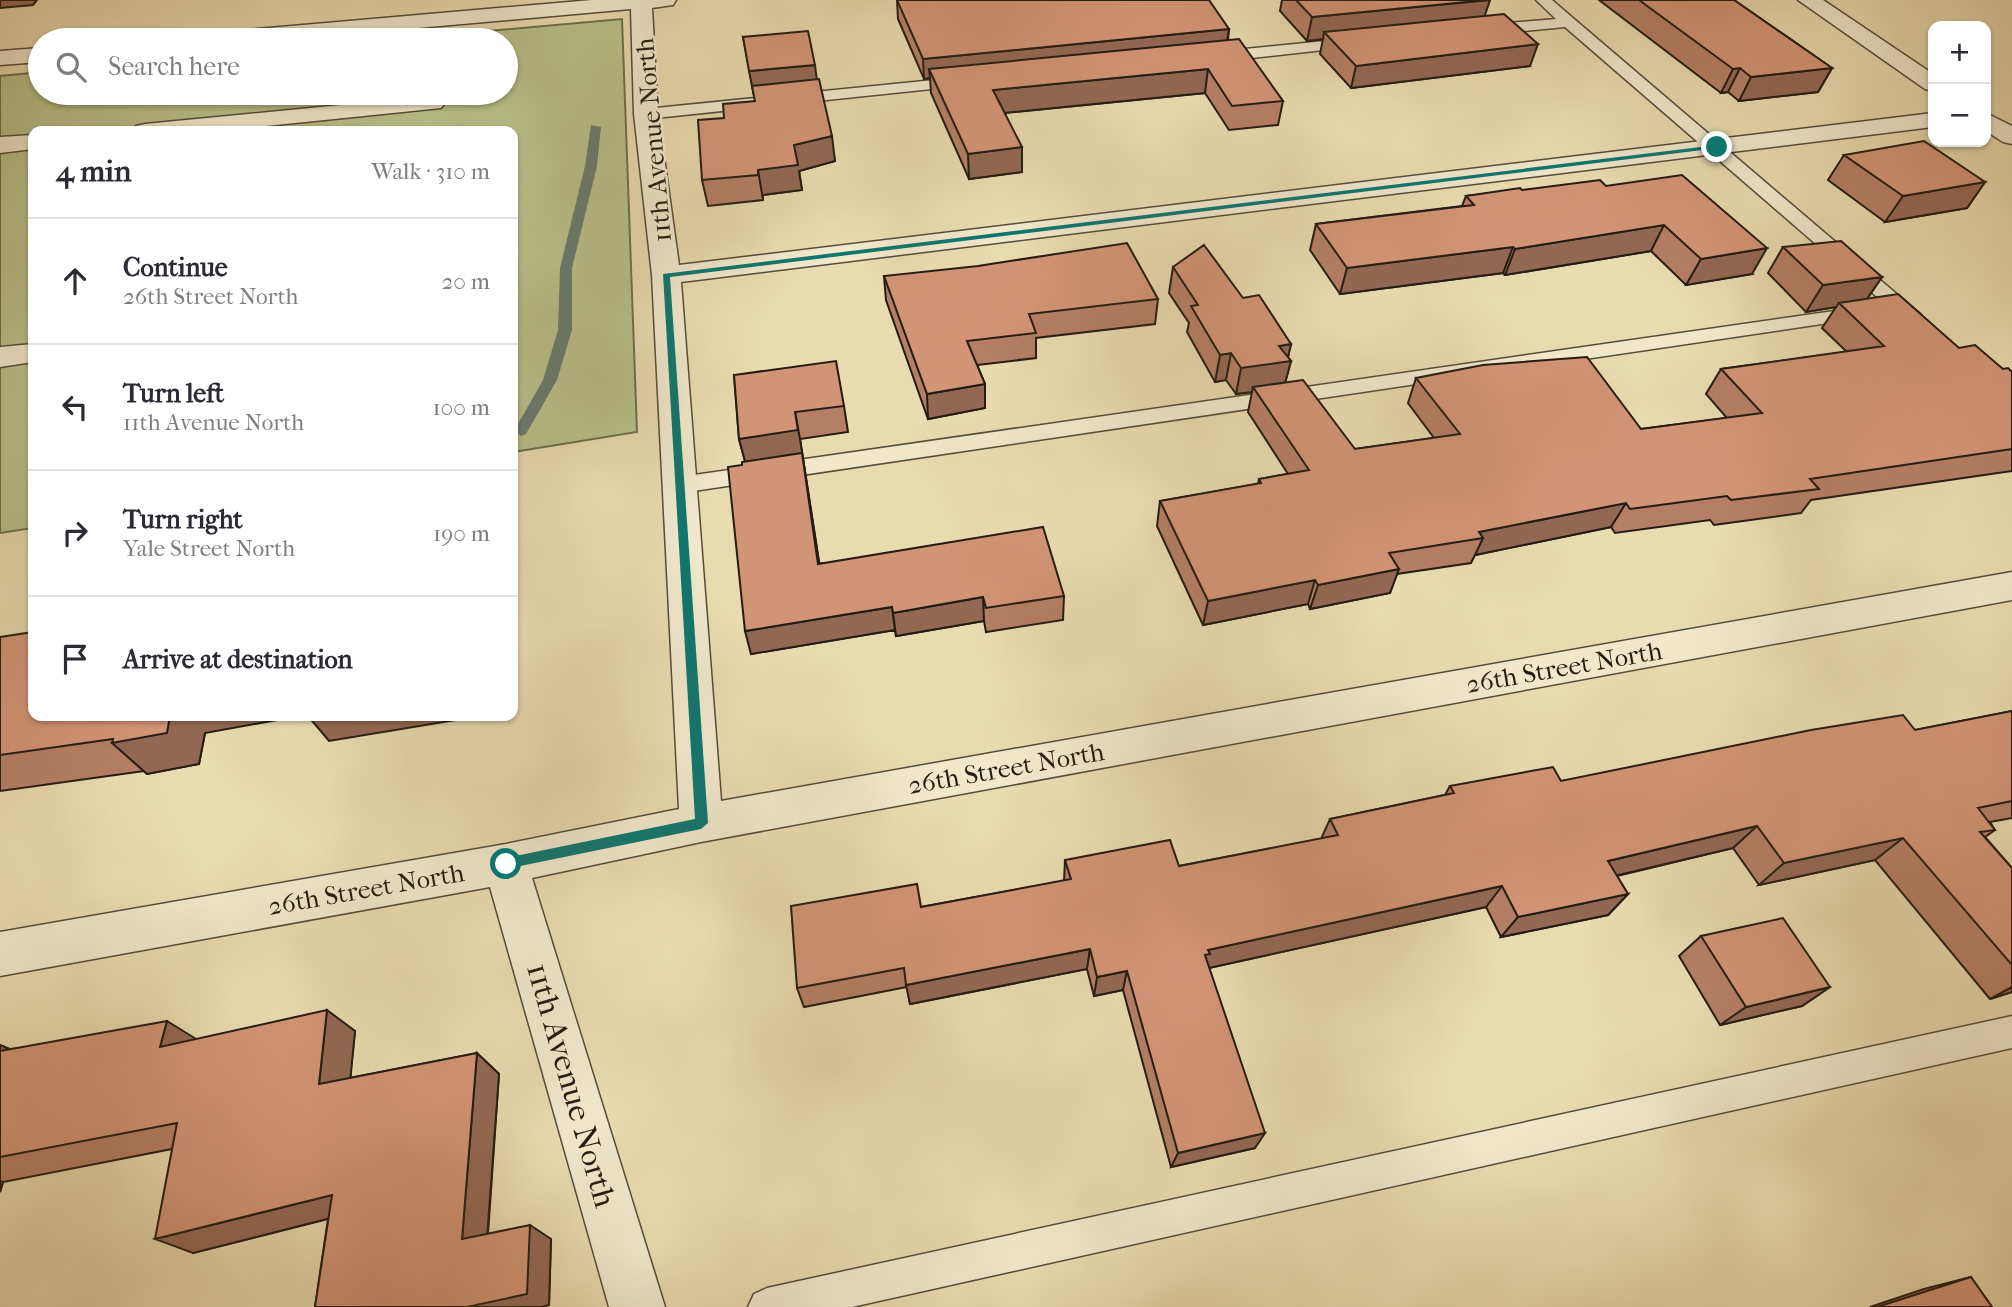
<!DOCTYPE html>
<meta charset="utf-8">
<style>
body{margin:0;font-family:"IM FELL French Canon",serif;background:#f2f2f3;color:#2b2b33}
.controls{position:absolute;right:21px;top:21px;display:grid;overflow:hidden;border-radius:14px;box-shadow:0 2px 5px #0004}
.controls button{width:63px;height:63px;display:grid;place-items:center;padding:0;border:0;border-bottom:2px solid #e1e1e2;background:#fff;color:#2b2b33;font:35px sans-serif}
.stop{position:absolute;width:21px;height:21px;margin:-16px;border:5px solid #0f766e;border-radius:50%;background:#fff}
.stop.end{background:#0f766e;border-color:#fff;box-shadow:0 2px 7px #0008}
.list{margin:0;padding:0;list-style:none}
h2{display:flex;justify-content:space-between;align-items:center;height:91px;margin:0;padding:0 28px;font-size:30px}
h2 small{font-size:23px;font-weight:400;color:#7c7c81}
.list li{display:grid;grid-template-columns:46px 1fr auto;gap:21px;align-items:center;box-sizing:border-box;height:126px;padding:0 28px;border-top:2px solid #e1e1e2}
.list b{display:block;font-size:26px;white-space:nowrap}
.list p{margin:0;font-size:23px;white-space:nowrap;color:#7c7c81}
.list em{font-size:23px;font-style:normal;color:#7c7c81}
.icon{flex:none;width:38px;height:38px;fill:none;stroke:currentColor;stroke-width:2;stroke-linecap:round;stroke-linejoin:round}
.map{position:relative;flex:none;width:2012px;height:1307px;overflow:hidden}
.search{position:absolute;background:#fff;box-shadow:0 2px 5px #0004;left:28px;top:28px;width:490px;height:77px;display:flex;align-items:center;gap:18px;box-sizing:border-box;padding:0 24px;border-radius:38px;color:#7c7c81;font-size:26px}
.panel{position:absolute;background:#fff;box-shadow:0 2px 5px #0004;left:28px;top:126px;width:490px;height:595px;border-radius:14px}
.map>svg:first-child{display:block}
</style>
<div class="map">
<svg width="2012" height="1307" viewBox="0 0 2012 1307">
<rect width="100%" height="100%" fill="#e9dbb0"/>
<filter id="stains"><feTurbulence type="fractalNoise" baseFrequency=".00286" numOctaves="4"/><feColorMatrix values="0 0 0 0 .2 0 0 0 0 .09 0 0 0 0 .02 0 0 0 .5 -.17"/></filter>
<radialGradient id="worn" r=".72"><stop offset=".6" stop-color="#630" stop-opacity="0"/><stop offset="1" stop-color="#630" stop-opacity=".3"/></radialGradient>
<!-- green -->
<path fill="#b8c08a" stroke="#6e6e4e" stroke-width="2" d="M 622,19 L 637,432 L 513,452 L 513,131 L 33,131 L 33,528 L 0,533 L 0,76 L 40,72 L 40,93 L 506,93 L 506,40 L 389,40 Z"/>
<g fill="none" stroke-linecap="round" stroke-linejoin="round">
<!-- stream -->
<path fill="#697b6f" fill-rule="evenodd" d="M 591,125 L 601,127 L 597,166 L 572,268 L 572,330 L 557,380 L 526,434 L 521,436 L 514,431 L 543,380 L 558,330 L 560,268 L 585,166 Z"/>
<!-- service casing -->
<g stroke="#554c39" stroke-width="3">
<path id="service" d="M 1536,0 L 1552,0 L 1574,19 L 1920,314 L 1923,318 L 1920,322 L 1906,322 L 1565,27 L 1483,35 L 1475,30 L 1483,25 L 1556,19 Z
M 1355,38 L 1363,43 L 1360,46 L 1215,62 L 1207,57 L 1215,52 Z
M 964,77 L 972,82 L 970,85 L 646,119 L 638,114 L 646,109 Z
M 1862,307 L 1869,309 L 1872,313 L 1869,317 L 680,493 L 672,491 L 668,485 L 672,479 L 680,477 Z
M 2012,1016 L 2012,1048 L 852,1307 L 748,1307 L 754,1294 L 767,1288 Z"/>
</g>
<!-- minor casing -->
<g stroke="#554c39" stroke-width="3">
<path id="minor" d="M 592,0 L 676,0 L 673,5 L 652,8 L 658,114 L 679,265 L 1933,113 L 1933,127 L 681,282 L 721,801 L 2012,572 L 2012,600 L 701,842 L 532,878 L 665,1307 L 609,1307 L 490,887 L 0,976 L 0,932 L 506,844 L 679,809 L 652,275 L 634,114 L 631,9 L 283,40 L 200,40 L 203,35 L 211,33 Z
M 40,48 L 40,62 L 0,65 L 0,51 Z
M 433,96 L 441,98 L 445,103 L 441,108 L 218,131 L 133,131 L 136,126 L 145,124 Z
M 33,135 L 33,149 L 0,153 L 0,137 Z
M 33,344 L 33,362 L 0,367 L 0,347 Z"/>
</g>
<!-- tertiary casing -->
<g stroke="#554c39" stroke-width="3">
<path id="tertiary" d="M 1798,0 L 1823,0 L 1933,74 L 1933,91 L 1925,89 Z
M 1986,113 L 2012,126 L 2012,144 L 2003,142 L 1986,131 Z"/>
</g>
<!-- service -->
<use href="#service" fill="#f1e8cc" fill-rule="evenodd"/>
<!-- minor -->
<use href="#minor" fill="#f1e8cc" fill-rule="evenodd"/>
<!-- tertiary -->
<use href="#tertiary" fill="#f1e8cc" fill-rule="evenodd"/>
</g>
<!-- wall -->
<path fill="#b57f65" stroke="#241c11" stroke-width="2" d="M 897,0 L 1229,29 L 1228,40 L 1283,101 L 1278,125 L 1229,130 L 1205,93 L 1005,113 L 1022,172 L 969,179 L 931,93 L 930,78 L 924,79 L 898,19 Z
M 1282,0 L 1490,0 L 1484,16 L 1530,66 L 1351,88 L 1320,54 L 1323,39 L 1307,41 L 1280,11 Z
M 1599,0 L 1734,0 L 1832,68 L 1818,92 L 1739,101 L 1728,92 L 1721,93 Z
M 743,37 L 817,79 L 835,161 L 799,171 L 802,190 L 763,195 L 763,200 L 708,206 L 702,180 L 724,118 L 755,101 Z
M 1844,155 L 1985,182 L 1967,208 L 1885,222 L 1828,180 Z
M 1606,186 L 1752,274 L 1686,285 L 1651,251 L 1505,275 L 1503,273 L 1340,294 L 1310,250 L 1316,224 L 1462,206 L 1466,196 L 1522,190 Z
M 1783,247 L 1882,277 L 1867,299 L 1959,348 L 2003,369 L 2012,372 L 2012,471 L 1811,500 L 1801,513 L 1714,525 L 1710,520 L 1615,533 L 1611,527 L 1475,555 L 1471,563 L 1397,574 L 1390,593 L 1310,609 L 1308,604 L 1203,625 L 1157,526 L 1160,501 L 1258,484 L 1259,479 L 1288,474 L 1248,412 L 1252,392 L 1236,394 L 1226,380 L 1215,382 L 1187,332 L 1189,323 L 1169,293 L 1173,267 L 1243,298 L 1291,344 L 1288,357 L 1291,361 L 1285,383 L 1355,449 L 1434,438 L 1408,403 L 1416,378 L 1641,429 L 1727,418 L 1706,394 L 1721,369 L 1847,352 L 1822,328 L 1836,307 L 1806,312 L 1768,273 Z
M 884,276 L 1158,299 L 1155,324 L 1036,338 L 1036,358 L 977,365 L 985,384 L 985,408 L 928,419 L 886,300 Z
M 734,375 L 844,406 L 848,432 L 800,439 L 819,563 L 1064,596 L 1063,620 L 986,632 L 984,621 L 896,636 L 895,630 L 751,654 L 742,465 L 745,461 L 739,439 Z
M 0,637 L 205,733 L 199,764 L 147,774 L 144,771 L 0,791 Z
M 2012,711 L 2012,818 L 1990,822 L 1995,830 L 1985,837 L 2012,868 L 2012,992 L 1990,999 L 1875,860 L 1759,885 L 1733,848 L 1617,876 L 1628,894 L 1608,915 L 1501,937 L 1486,907 L 1209,968 L 1255,1148 L 1171,1167 L 1123,990 L 1094,996 L 1087,969 L 910,1004 L 907,987 L 804,1007 L 797,988 L 921,907 L 1064,881 L 1065,860 L 1179,866 L 1321,839 L 1330,819 L 1445,795 L 1450,786 L 1561,781 L 1915,730 Z
M 1701,936 L 1830,987 L 1802,1006 L 1720,1025 L 1679,956 Z
M 355,1031 L 350,1078 L 477,1053 L 499,1074 L 488,1234 L 551,1239 L 549,1305 L 541,1307 L 315,1307 L 328,1219 L 193,1253 L 172,1149 L 3,1182 L 0,1192 L 0,1045 L 10,1049 Z
M 1971,1277 L 1992,1307 L 1870,1307 L 1924,1289 Z"/>
<!-- shaded-wall -->
<path fill="#936853" stroke="#241c11" stroke-width="2" d="M 0,0 L 37,0 L 33,5 L 0,8 Z
M 1490,0 L 1482,24 L 1324,32 L 1323,39 L 1307,41 L 1312,17 Z
M 1229,29 L 1226,49 L 929,69 L 930,78 L 924,79 L 923,59 Z
M 1538,44 L 1530,66 L 1351,88 L 1356,66 Z
M 815,65 L 818,89 L 754,96 L 749,71 Z
M 1740,68 L 1728,92 L 1721,93 L 1733,69 Z
M 1832,68 L 1818,92 L 1739,101 L 1751,77 Z
M 1208,69 L 1205,93 L 993,114 L 993,90 Z
M 832,136 L 835,161 L 799,171 L 802,190 L 763,195 L 763,200 L 758,170 L 794,145 Z
M 1022,147 L 1022,172 L 969,179 L 968,154 Z
M 1985,182 L 1967,208 L 1885,222 L 1903,196 Z
M 1664,225 L 1651,251 L 1505,275 L 1515,249 Z
M 1513,247 L 1503,273 L 1340,294 L 1347,268 Z
M 1767,248 L 1752,274 L 1686,285 L 1701,259 Z
M 1882,277 L 1864,303 L 1839,303 L 1836,307 L 1806,312 L 1823,285 Z
M 1291,344 L 1287,361 L 1291,361 L 1284,387 L 1253,387 L 1252,392 L 1236,394 L 1241,368 L 1279,346 Z
M 1231,353 L 1226,380 L 1215,382 L 1220,355 Z
M 985,384 L 985,408 L 928,419 L 927,394 Z
M 795,412 L 800,439 L 823,587 L 746,465 L 739,439 Z
M 1626,503 L 1611,527 L 1475,555 L 1483,538 L 1479,532 Z
M 1399,569 L 1390,593 L 1310,609 L 1318,585 Z
M 1315,580 L 1308,604 L 1203,625 L 1208,601 Z
M 983,597 L 984,621 L 896,636 L 893,613 Z
M 892,607 L 895,630 L 751,654 L 745,631 Z
M 170,716 L 299,716 L 205,733 L 199,764 L 147,774 L 112,743 Z
M 308,716 L 480,716 L 329,741 Z
M 1757,826 L 1733,848 L 1589,882 L 1608,861 Z
M 1903,838 L 1875,860 L 1759,885 L 1784,863 Z
M 1502,886 L 1486,907 L 1204,969 L 1205,955 L 1208,950 Z
M 1628,894 L 1608,915 L 1501,937 L 1518,917 Z
M 1090,949 L 1087,969 L 910,1004 L 906,985 Z
M 1127,971 L 1123,990 L 1094,996 L 1097,977 Z
M 1830,987 L 1802,1006 L 1720,1025 L 1746,1007 Z
M 2012,987 L 2012,992 L 1990,999 Z
M 327,1010 L 355,1031 L 348,1103 L 319,1084 Z
M 167,1021 L 201,1042 L 160,1047 Z
M 0,1045 L 38,1063 L 0,1055 Z
M 477,1053 L 499,1074 L 486,1252 L 462,1239 Z
M 1265,1133 L 1255,1148 L 1171,1167 L 1178,1153 Z
M 0,1181 L 3,1182 L 0,1192 Z
M 332,1195 L 362,1210 L 193,1253 L 155,1239 Z
M 530,1225 L 551,1239 L 549,1305 L 541,1307 L 467,1307 Z"/>
<!-- building -->
<path fill="#d29476" stroke="#241c11" stroke-width="2" d="M 897,0 L 1209,0 L 1229,29 L 923,59 Z
M 1296,0 L 1487,0 L 1312,17 Z
M 1639,0 L 1734,0 L 1832,68 L 1751,77 L 1740,68 L 1733,69 Z
M 1504,14 L 1538,44 L 1356,66 L 1324,32 Z
M 808,31 L 815,65 L 749,71 L 743,37 Z
M 1239,39 L 1283,101 L 1232,106 L 1208,69 L 993,90 L 1022,147 L 968,154 L 929,69 Z
M 819,79 L 832,136 L 794,145 L 798,165 L 758,170 L 758,175 L 702,180 L 698,120 L 724,118 L 723,104 L 755,101 L 752,86 Z
M 1924,141 L 1985,182 L 1903,196 L 1844,155 Z
M 1682,175 L 1767,248 L 1701,259 L 1664,225 L 1515,249 L 1513,247 L 1347,268 L 1316,224 L 1474,205 L 1466,196 L 1520,188 L 1522,190 L 1600,180 L 1606,186 Z
M 1841,241 L 1882,277 L 1823,285 L 1783,247 Z
M 1127,243 L 1158,299 L 1029,314 L 1036,333 L 967,341 L 985,384 L 927,394 L 884,276 L 978,266 Z
M 1204,245 L 1243,298 L 1259,295 L 1291,344 L 1279,346 L 1291,361 L 1241,368 L 1231,353 L 1220,355 L 1191,306 L 1198,305 L 1173,267 Z
M 1898,294 L 1959,348 L 1975,345 L 2003,369 L 2008,368 L 2012,372 L 2012,449 L 1810,479 L 1819,489 L 1731,500 L 1727,496 L 1630,509 L 1626,503 L 1479,532 L 1483,538 L 1389,553 L 1399,569 L 1318,585 L 1315,580 L 1208,601 L 1160,501 L 1261,483 L 1259,479 L 1309,470 L 1253,387 L 1303,380 L 1355,449 L 1460,434 L 1416,378 L 1483,365 L 1587,357 L 1641,429 L 1762,413 L 1721,369 L 1884,346 L 1839,303 Z
M 836,361 L 844,406 L 795,412 L 798,430 L 739,439 L 734,375 Z
M 802,453 L 818,564 L 1043,527 L 1064,596 L 986,608 L 983,597 L 893,613 L 892,607 L 745,631 L 728,467 L 742,465 L 742,462 Z
M 33,632 L 33,716 L 170,716 L 167,733 L 112,743 L 113,739 L 0,755 L 0,637 Z
M 2012,711 L 2012,801 L 1978,808 L 1995,830 L 1980,832 L 2012,868 L 2012,965 L 1903,838 L 1784,863 L 1757,826 L 1608,861 L 1628,894 L 1518,917 L 1502,886 L 1208,950 L 1210,954 L 1205,955 L 1265,1133 L 1178,1153 L 1127,971 L 1097,977 L 1090,949 L 906,985 L 904,968 L 797,988 L 791,906 L 917,884 L 921,907 L 1071,879 L 1065,860 L 1170,840 L 1179,866 L 1338,835 L 1330,819 L 1454,793 L 1450,786 L 1553,767 L 1561,781 L 1811,730 L 1903,715 L 1915,730 Z
M 1783,918 L 1830,987 L 1746,1007 L 1701,936 Z
M 327,1010 L 319,1084 L 477,1053 L 462,1239 L 530,1225 L 527,1294 L 467,1307 L 315,1307 L 332,1195 L 155,1239 L 177,1123 L 0,1157 L 0,1051 L 167,1021 L 160,1047 Z
M 1971,1277 L 1992,1307 L 1877,1307 Z"/>
<!-- route -->
<path fill="#0f766e" d="M 1717,145 L 1719,148 L 670,277 L 708,823 L 701,829 L 506,869 L 501,868 L 501,859 L 506,858 L 695,819 L 663,274 Z"/>
<g text-anchor="middle" stroke-width="5" stroke-linejoin="round" paint-order="stroke">
<!-- street labels -->
<g font-size="26" fill="#241c11" stroke="#f1e8cc">
<text transform="translate(653 140) rotate(-95)" y="9">11th Avenue North</text>
<text transform="translate(1564 667) rotate(-10)" y="9">26th Street North</text>
<text transform="translate(1006 768) rotate(-10)" y="9">26th Street North</text>
<text transform="translate(366 889) rotate(-10)" y="9">26th Street North</text>
</g>
<!-- near-street labels -->
<g font-size="32" fill="#241c11" stroke="#f1e8cc">
<text transform="translate(572 1085) rotate(74)" y="11">11th Avenue North</text>
</g>
</g>
<rect width="100%" height="100%" filter="url(#stains)"/>
<rect width="100%" height="100%" fill="url(#worn)"/>
</svg>
<div class="controls">
<button>+</button>
<button>−</button>
</div>
<div class="stop" style="left:506px;top:864px"></div>
<div class="stop end" style="left:1717px;top:147px"></div>
<div class="search"><svg class="icon" aria-label="search" viewBox="0 0 24 24"><circle cx="10" cy="10" r="6"/><path d="M15 15l6 6"/></svg>Search here</div>
<section class="panel">
<h2>4 min<small>Walk · 310 m</small></h2>
<ul class="list">
<li><svg class="icon" aria-label="ahead" viewBox="0 0 24 24"><path d="M12 20V5M6 11l6-6 6 6"/></svg><div><b>Continue</b><p>26th Street North</p></div><em>20 m</em></li>
<li><svg class="icon" aria-label="left" viewBox="0 0 24 24"><path d="M17 20v-9H6M10 6l-5 5 5 5"/></svg><div><b>Turn left</b><p>11th Avenue North</p></div><em>100 m</em></li>
<li><svg class="icon" aria-label="right" viewBox="0 0 24 24"><path d="M7 20v-9h11M14 6l5 5-5 5"/></svg><div><b>Turn right</b><p>Yale Street North</p></div><em>190 m</em></li>
<li><svg class="icon" aria-label="arrive" viewBox="0 0 24 24"><path d="M6 21V4h12l-3 4 3 4H6"/></svg><div><b>Arrive at destination</b></div></li>
</ul>
</section>
</div>
